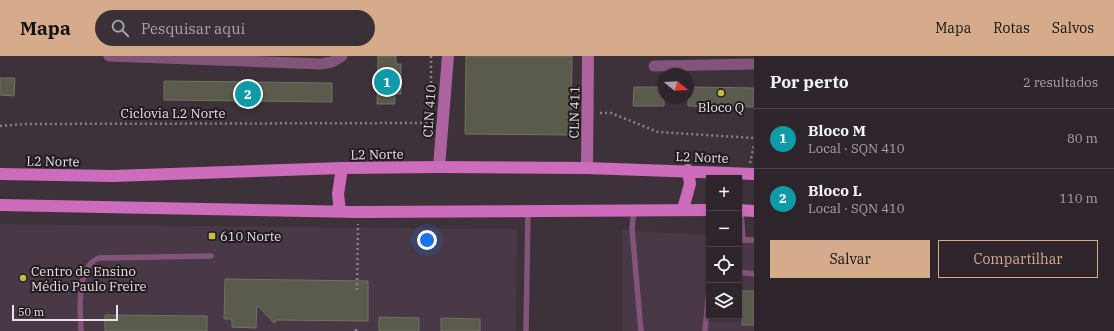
<!DOCTYPE html>
<html lang="pt">
<meta charset="utf-8">
<style>
body{margin:0;font-family:"IBM Plex Serif",serif;background:#3a3138;color:#f1f3f6}
.controls{position:absolute;right:12px;bottom:12px;display:grid;overflow:hidden;border-radius:0px;box-shadow:0 1px 3px #0004}
.controls button{width:36px;height:36px;display:grid;place-items:center;padding:0;border:0;border-bottom:1px solid #494248;background:#2e252c;color:#f1f3f6;font:20px sans-serif}
.compass{position:absolute;left:658px;top:12px;width:36px;height:36px;border-radius:50%;background:#2e252c;box-shadow:0 1px 3px #0004;rotate:108deg}
.scale{position:absolute;left:12px;bottom:10px;width:106px;box-sizing:border-box;padding-left:4px;border:2px solid #eae2e8;border-top:0;font-size:11px;line-height:14px;white-space:nowrap;color:#eae2e8;-webkit-text-stroke:3px #211b1f;paint-order:stroke}
.you{position:absolute;left:427px;top:184px;width:14px;height:14px;margin:-10px;border:3px solid #fff;border-radius:50%;background:#1a73e8;box-shadow:0 0 0 6px #1a73e833}
.badge{display:grid;place-items:center;width:26px;height:26px;border-radius:50%;background:#d6ab8b;color:#fff;font-size:13px;font-weight:700}
.pin{position:absolute;translate:-50% -50%;border:2px solid #fff;box-shadow:0 1px 4px #0006}
.list{margin:0;padding:0;list-style:none}
h2{display:flex;justify-content:space-between;align-items:center;height:52px;margin:0;padding:0 16px;font-size:17px}
h2 small{font-size:13px;font-weight:400;color:#a7a5a9}
.list li{display:grid;grid-template-columns:26px 1fr auto;gap:12px;align-items:center;box-sizing:border-box;height:60px;padding:0 16px;border-top:1px solid #494248}
.list b{display:block;font-size:15px;white-space:nowrap}
.list p{margin:0;font-size:13px;white-space:nowrap;color:#a7a5a9}
.list em{font-size:13px;font-style:normal;color:#a7a5a9}
.actions{display:flex;gap:8px;padding:12px 16px}
.actions a{flex:1;padding:9px 0;border:1px solid #d6ab8b;border-radius:0px;text-align:center;font-size:14px;color:#d6ab8b}
.actions .main{background:#d6ab8b;color:#111}
.icon{flex:none;width:22px;height:22px;fill:none;stroke:currentColor;stroke-width:2;stroke-linecap:round;stroke-linejoin:round}
.map{position:relative;flex:none;width:754px;height:275px;overflow:hidden}
header{display:flex;align-items:center;gap:24px;box-sizing:border-box;height:56px;padding:0 20px;background:#d6ab8b;color:#111}
header strong{font-size:19px}
nav{display:flex;gap:22px;margin-inline-start:auto;font-size:14px}
.search{width:280px;height:36px;background:#3a3138;display:flex;align-items:center;gap:10px;box-sizing:border-box;padding:0 14px;border-radius:22px;color:#a7a5a9;font-size:15px}
main{display:flex}
aside{flex:1;background:#2e252c}
.map>svg:first-child{display:block}
</style>
<header>
<strong>Mapa</strong>
<div class="search"><svg class="icon" aria-label="search" viewBox="0 0 24 24"><circle cx="10" cy="10" r="6"/><path d="M15 15l6 6"/></svg>Pesquisar aqui</div>
<nav><a>Mapa</a><a>Rotas</a><a>Salvos</a></nav>
</header>
<main>
<div class="map">
<svg width="754" height="275" viewBox="0 0 754 275">
<rect width="100%" height="100%" fill="#3d313a"/>
<!-- built -->
<path fill="#493845" d="M 0,168 L 517,173 L 516,275 L 0,275 Z
M 622,174 L 709,179 L 709,260 L 739,260 L 739,181 L 754,181 L 754,275 L 622,275 Z"/>
<!-- building -->
<path fill="#5b5b4d" stroke="#717263" d="M 378,0 L 396,0 L 396,8 L 401,8 L 401,38 L 395,38 L 395,48 L 377,48 Z
M 466,0 L 572,0 L 571,79 L 465,78 Z
M 0,22 L 15,22 L 14,40 L 0,39 Z
M 164,25 L 332,27 L 332,46 L 164,44 Z
M 634,31 L 664,31 L 664,50 L 633,50 Z
M 688,31 L 754,32 L 754,51 L 688,50 Z
M 225,223 L 368,225 L 368,265 L 277,264 L 274,267 L 257,249 L 256,272 L 232,271 L 232,263 L 224,263 Z
M 742,235 L 754,235 L 754,269 L 742,269 Z
M 105,259 L 207,260 L 207,275 L 105,275 Z
M 379,261 L 419,262 L 419,275 L 379,275 Z
M 441,262 L 480,263 L 480,275 L 441,275 Z"/>
<g fill="none" stroke-linecap="round" stroke-linejoin="round">
<!-- path -->
<path stroke="#8b8088" stroke-width="2.5" stroke-dasharray="2 3" stroke-linecap="butt" d="M 431,0 L 431,35
M 600,57 L 611,57 L 658,76 L 754,82
M 0,70 L 26,68 L 430,67
M 750,107 L 754,89
M 357,234 L 358,168
M 356,275 L 356,273"/>
<!-- lane -->
<path stroke="#835479" stroke-width="5.5" d="M 634,154 L 632,173 L 641,275
M 741,154 L 743,184
M 739,184 L 754,184
M 739,216 L 754,218
M 81,275 C 80,255 76,210 99,202 L 211,200
M 526,275 L 528,155
M 705,275 L 709,232"/>
<!-- street -->
<path stroke="#835479" stroke-width="11" d="M 109,0 L 321,8 L 332,6 L 342,0
M 654,10 L 754,8"/>
<!-- secondary -->
<path stroke="#ae629f" stroke-width="12" d="M 439,111 L 448,0
M 587,112 L 588,0"/>
<!-- primary -->
<path stroke="#ce6cbc" stroke-width="12" d="M 0,118 L 113,120 L 342,112 L 439,111 L 587,112 L 754,118
M 0,149 L 358,156 L 709,154
M 683,153 L 690,128 L 688,114
M 739,154 L 754,155
M 340,155 L 338,138 L 342,112"/>
</g>
<!-- markers -->
<g fill="#c1be40" stroke="#211b1f" stroke-width="1.5">
<circle cx="721" cy="37" r="4"/>
<rect x="208" y="176" width="8" height="8" rx="2"/>
<circle cx="23" cy="222" r="4"/>
</g>
<g text-anchor="middle" stroke-width="4" stroke-linejoin="round" paint-order="stroke">
<!-- poi labels -->
<g font-size="13" fill="#eae2e8" stroke="#211b1f" text-anchor="start">
<text x="721" y="56" text-anchor="middle">Bloco Q</text>
<text x="220" y="185">610 Norte</text>
<text x="31" y="220">Centro de Ensino<tspan x="31" dy="15">Médio Paulo Freire</tspan></text>
</g>
<!-- street labels -->
<g font-size="13" fill="#eae2e8" stroke="#211b1f">
<text transform="translate(429 55) rotate(-86)" y="5">CLN 410</text>
<text transform="translate(574 56) rotate(-89)" y="5">CLN 411</text>
<text x="173" y="62">Ciclovia L2 Norte</text>
<text transform="translate(377 98) rotate(-1)" y="5">L2 Norte</text>
<text transform="translate(702 101) rotate(2)" y="5">L2 Norte</text>
<text transform="translate(53 105) rotate(1)" y="5">L2 Norte</text>
</g>
</g>
</svg>
<div class="controls">
<button>+</button>
<button>−</button>
<button><svg class="icon" aria-label="locate" viewBox="0 0 24 24"><circle cx="12" cy="12" r="6"/><path d="M12 2v4M12 18v4M2 12h4M18 12h4"/></svg></button>
<button><svg class="icon" aria-label="layers" viewBox="0 0 24 24"><path d="M12 4l9 5-9 5-9-5zM3 14l9 5 9-5"/></svg></button>
</div>
<svg class="compass" viewBox="-18 -18 36 36"><path d="M0-13l5 13h-10z" fill="#e53935"/><path d="M0 13l5-13h-10z" fill="#a7a5a9"/></svg>
<div class="scale">50 m</div>
<div class="you"></div>
<div class="pin badge" style="left:387px;top:26px;background:#0f9aa8">1</div>
<div class="pin badge" style="left:248px;top:38px;background:#0f9aa8">2</div>
</div>
<aside>
<h2>Por perto<small>2 resultados</small></h2>
<ul class="list">
<li><span class="badge" style="background:#0f9aa8">1</span><div><b>Bloco M</b><p>Local · SQN 410</p></div><em>80 m</em></li>
<li><span class="badge" style="background:#0f9aa8">2</span><div><b>Bloco L</b><p>Local · SQN 410</p></div><em>110 m</em></li>
</ul>
<div class="actions"><a class="main">Salvar</a><a>Compartilhar</a></div>
</aside>
</main>
